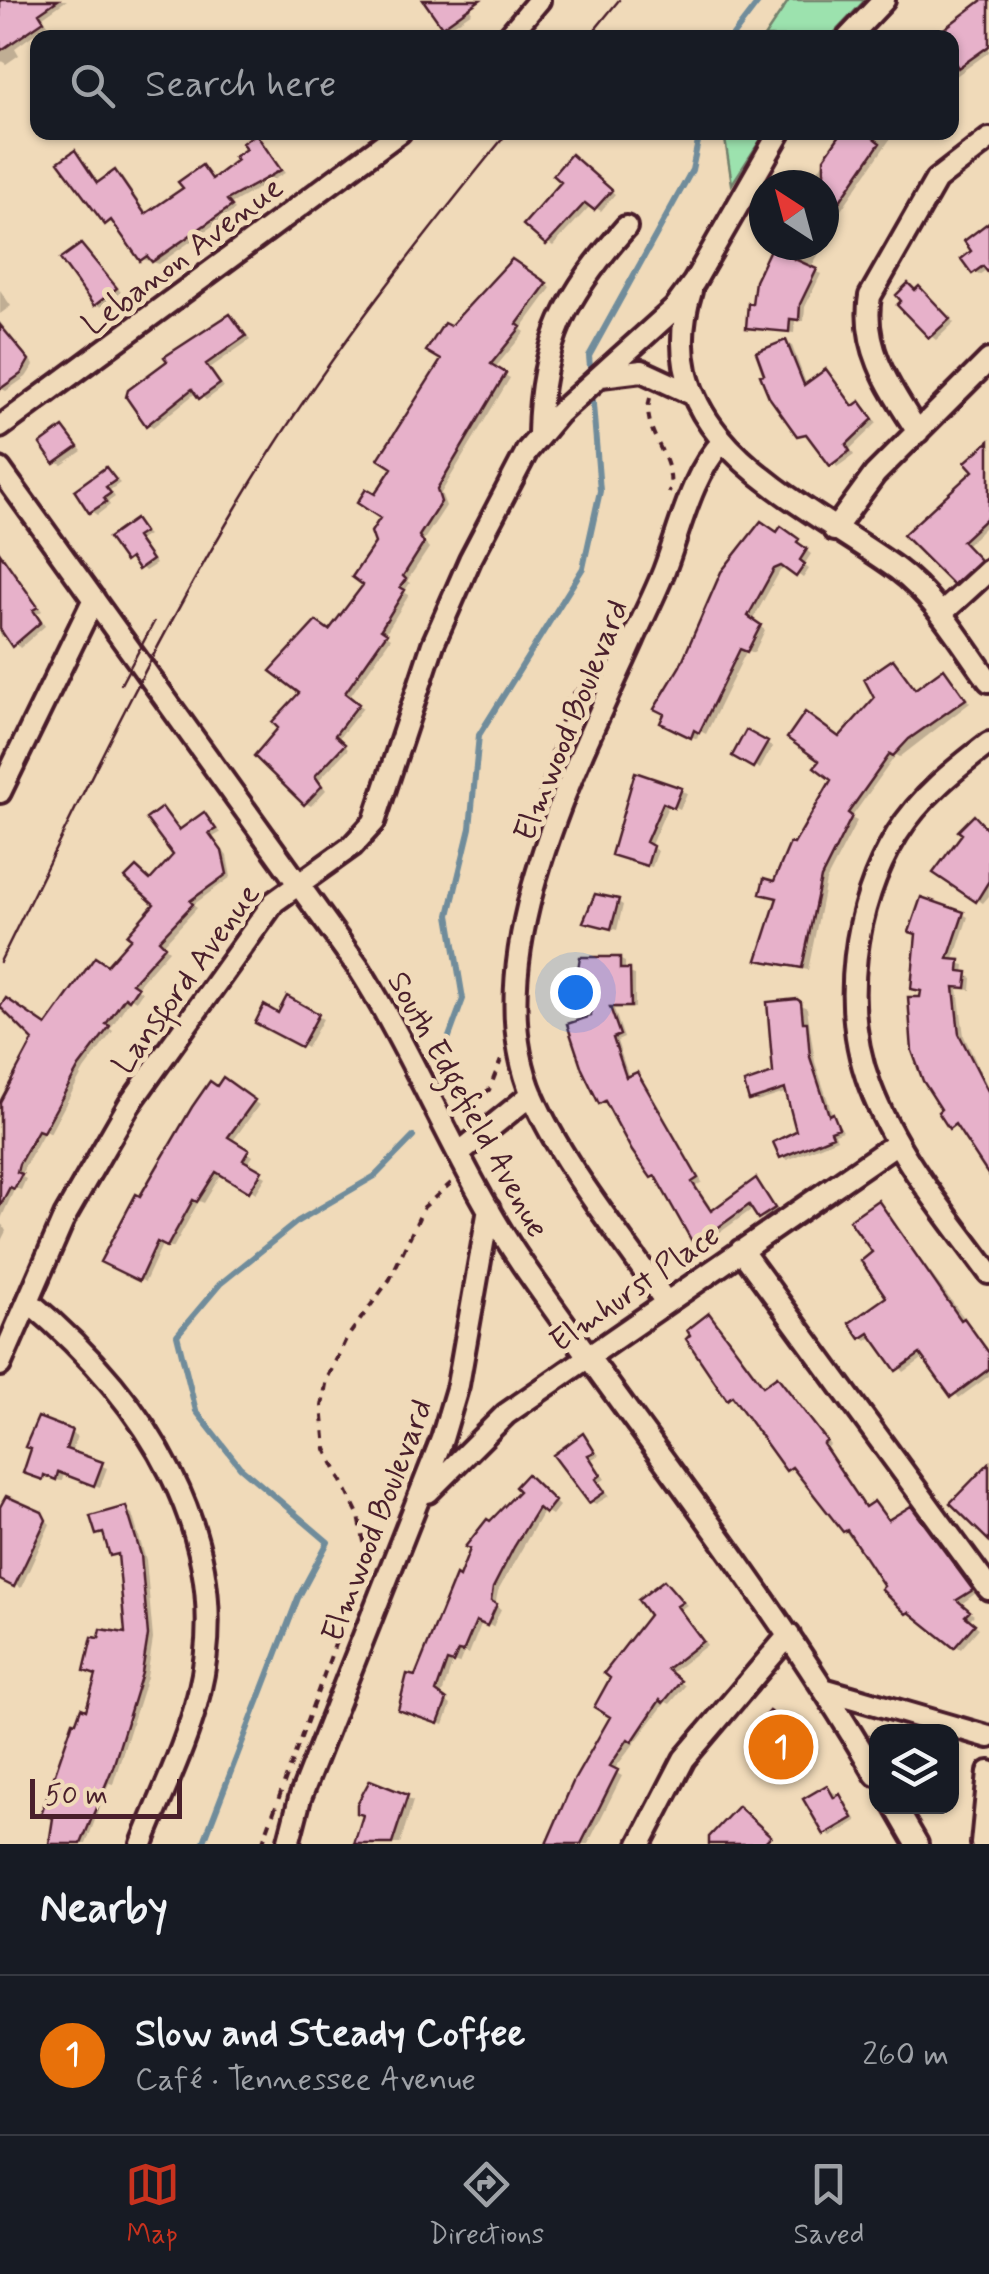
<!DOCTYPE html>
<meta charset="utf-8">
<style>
body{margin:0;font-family:Mynerve,sans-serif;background:#242831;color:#f1f3f6}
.controls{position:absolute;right:30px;bottom:30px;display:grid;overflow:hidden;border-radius:20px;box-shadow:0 2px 8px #0004}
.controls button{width:90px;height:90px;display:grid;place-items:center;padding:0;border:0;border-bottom:2px solid #363941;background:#171b24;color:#f1f3f6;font:50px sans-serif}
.compass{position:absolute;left:749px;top:170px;width:90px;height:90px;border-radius:50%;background:#171b24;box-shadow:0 2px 8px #0004;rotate:324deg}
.scale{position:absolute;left:30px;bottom:25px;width:152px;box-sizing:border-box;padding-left:10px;border:5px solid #4a1f2b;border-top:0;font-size:28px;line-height:35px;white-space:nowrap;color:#4a1f2b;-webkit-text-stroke:8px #f0dab9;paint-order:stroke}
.you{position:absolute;left:575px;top:992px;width:35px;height:35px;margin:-25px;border:8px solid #fff;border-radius:50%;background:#1a73e8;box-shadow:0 0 0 15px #1a73e833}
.badge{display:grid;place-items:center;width:65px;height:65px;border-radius:50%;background:#c8321e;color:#fff;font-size:32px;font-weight:700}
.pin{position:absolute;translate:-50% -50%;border:5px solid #fff;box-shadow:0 2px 10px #0006}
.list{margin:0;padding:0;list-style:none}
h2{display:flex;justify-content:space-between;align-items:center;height:130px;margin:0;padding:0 40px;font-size:42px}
h2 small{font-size:32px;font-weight:400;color:#9ea1a6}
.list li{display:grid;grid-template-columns:65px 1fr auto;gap:30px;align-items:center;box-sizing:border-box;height:160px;padding:0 40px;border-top:2px solid #363941}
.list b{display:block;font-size:38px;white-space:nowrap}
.list p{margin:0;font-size:32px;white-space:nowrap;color:#9ea1a6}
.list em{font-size:32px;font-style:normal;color:#9ea1a6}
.icon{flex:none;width:55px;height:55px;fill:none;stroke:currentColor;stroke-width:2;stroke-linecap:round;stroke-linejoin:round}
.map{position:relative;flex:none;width:989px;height:1844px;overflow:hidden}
.search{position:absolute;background:#171b24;box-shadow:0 2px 8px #0004;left:30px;right:30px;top:30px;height:110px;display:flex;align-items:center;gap:25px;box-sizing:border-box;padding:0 35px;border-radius:20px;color:#9ea1a6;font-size:38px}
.sheet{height:290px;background:#171b24}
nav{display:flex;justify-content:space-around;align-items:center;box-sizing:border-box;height:140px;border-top:2px solid #363941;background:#171b24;font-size:28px;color:#9ea1a6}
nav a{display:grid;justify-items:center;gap:5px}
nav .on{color:#c8321e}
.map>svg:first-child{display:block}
</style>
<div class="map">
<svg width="989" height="1844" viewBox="0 0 989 1844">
<rect width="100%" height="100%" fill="#f0dab9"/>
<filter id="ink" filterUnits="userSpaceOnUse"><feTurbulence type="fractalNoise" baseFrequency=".01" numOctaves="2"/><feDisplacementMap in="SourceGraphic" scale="20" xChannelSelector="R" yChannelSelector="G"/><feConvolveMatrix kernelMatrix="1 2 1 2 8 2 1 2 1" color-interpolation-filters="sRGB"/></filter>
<g filter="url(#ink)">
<!-- green -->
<path fill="#9ce2ae" stroke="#73806c" stroke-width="2.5" d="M 789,0 L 865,0 L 830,37 L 764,37 Z
M 724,133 L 765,133 L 732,184 Z"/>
<!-- shadow -->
<path fill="#0003" d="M 2,0 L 67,0 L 43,17 L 48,24 L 15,48 L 19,55 L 6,64 L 0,60 Z
M 426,0 L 464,0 L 472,12 L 449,28 Z
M 984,0 L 989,0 L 989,52 L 952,79 L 952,38 Z
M 842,132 L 895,132 L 830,226 L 833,228 L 824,245 L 824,185 L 809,185 Z
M 256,137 L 285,173 L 231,204 L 235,210 L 159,264 L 142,259 L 117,223 L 107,223 L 75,153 L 100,184 L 115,173 L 121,176 L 148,215 L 186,189 L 202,168 L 214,180 L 240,161 Z
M 576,161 L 615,194 L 601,211 L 591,205 L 553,246 L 547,242 L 565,182 Z
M 989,225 L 989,268 L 979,275 L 974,272 L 975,251 Z
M 775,245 L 824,245 L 810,269 L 821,274 L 805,307 L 804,321 L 795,321 L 794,333 L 748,327 Z
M 81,247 L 121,292 L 101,307 L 95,304 Z
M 512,262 L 551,288 L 521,329 L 525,332 L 494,369 L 510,378 L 441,493 L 446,506 L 423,541 L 429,548 L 407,581 L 410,583 L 404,592 L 409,595 L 385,634 L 391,638 L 349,698 L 363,708 L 338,739 L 348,749 L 319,780 L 326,790 L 311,806 L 305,803 L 282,728 L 330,633 L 367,584 L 384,517 L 376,497 L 395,467 L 444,360 L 450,329 Z
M 0,290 L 11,306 L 0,314 Z
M 917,292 L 925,292 L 954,323 L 936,340 L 931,336 Z
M 230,316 L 250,340 L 210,368 L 224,387 L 206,400 L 197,392 L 153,427 L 148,424 Z
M 0,322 L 34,365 L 26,377 L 6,391 L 0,388 Z
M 786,343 L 792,346 L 807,386 L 827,372 L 855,408 L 866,407 L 877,423 L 850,449 L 854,455 L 837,467 L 811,436 L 799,434 Z
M 64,430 L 82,451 L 62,465 L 56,462 Z
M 989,440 L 989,523 L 966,546 L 984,564 L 960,586 L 906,536 L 976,471 L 976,450 Z
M 106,470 L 120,483 L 110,490 L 115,497 L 108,502 L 110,505 L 97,515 L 91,511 Z
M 135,522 L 148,535 L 140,540 L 156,564 L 145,571 L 135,561 L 126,560 Z
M 782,530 L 811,554 L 804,565 L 809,569 L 803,578 L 788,567 L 780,571 L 752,621 L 765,630 L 754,653 L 747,650 L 706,734 L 700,731 L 697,739 L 663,722 Z
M 0,556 L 42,611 L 37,614 L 45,626 L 20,648 L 6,633 L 0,637 Z
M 893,662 L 917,691 L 944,671 L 970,703 L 900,757 L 896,755 L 851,818 L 857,821 L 826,881 L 808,970 L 766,962 L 760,959 L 779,899 L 763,893 L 775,884 L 834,779 L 840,739 L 877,698 Z
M 747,733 L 772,747 L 760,769 L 735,755 Z
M 636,775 L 687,793 L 680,809 L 669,804 L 650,847 L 658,851 L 652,867 L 620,857 Z
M 162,810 L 182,831 L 204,815 L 210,819 L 220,833 L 213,837 L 227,856 L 231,877 L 193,905 L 197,908 L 163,945 L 169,950 L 136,988 L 142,992 L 136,1001 L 131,998 L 110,1029 L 113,1031 L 84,1070 L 50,1133 L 45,1130 L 24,1168 L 22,1177 L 26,1179 L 21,1190 L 15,1188 L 0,1221 L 0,1106 L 36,1039 L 33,1032 L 1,1009 L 7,1001 L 47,1028 L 107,968 L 157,904 L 152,882 L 176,855 Z
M 989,823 L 989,896 L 983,903 L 936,873 Z
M 618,902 L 623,905 L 617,930 L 586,921 L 590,904 Z
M 963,914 L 968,917 L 953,962 L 965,965 L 964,974 L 972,978 L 971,990 L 958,989 L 964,1036 L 989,1090 L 989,1172 L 960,1127 L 951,1127 L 923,992 L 914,988 Z
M 619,959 L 625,962 L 625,972 L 635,975 L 635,1008 L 614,1009 L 624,1038 L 617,1041 L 629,1078 L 642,1078 L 702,1182 L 696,1186 L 714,1212 L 756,1181 L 779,1212 L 766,1220 L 754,1208 L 701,1246 L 696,1243 L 610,1104 L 601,1102 L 593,984 L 578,981 L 578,968 Z
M 288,1000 L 323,1019 L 307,1048 L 258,1022 L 279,1016 Z
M 801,1005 L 807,1008 L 815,1062 L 833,1116 L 843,1131 L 835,1134 L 837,1139 L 787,1160 L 782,1156 L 799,1133 L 788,1092 L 757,1102 L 751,1099 L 775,1075 Z
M 229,1084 L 259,1105 L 232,1142 L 253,1156 L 247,1165 L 266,1177 L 256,1193 L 222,1173 L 204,1203 L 199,1201 L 173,1248 L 163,1243 L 145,1282 L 103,1261 L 218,1089 Z
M 878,1203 L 989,1351 L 989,1376 L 959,1398 L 925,1357 L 904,1372 L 874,1336 L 867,1341 L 862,1337 L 890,1298 L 876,1253 Z
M 0,1221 L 6,1231 L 0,1243 Z
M 710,1316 L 765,1388 L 777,1379 L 783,1382 L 830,1445 L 827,1448 L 867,1508 L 874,1504 L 879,1507 L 890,1522 L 912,1510 L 918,1514 L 976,1593 L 960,1605 L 974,1615 L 969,1620 L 979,1628 L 961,1649 L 908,1612 L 797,1470 L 788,1469 L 737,1399 L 728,1398 Z
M 39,1420 L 77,1436 L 71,1453 L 107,1468 L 100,1487 L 64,1473 L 62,1481 L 31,1475 Z
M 583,1436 L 599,1455 L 592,1459 L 605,1479 L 600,1482 L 609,1496 L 596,1504 L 590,1501 Z
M 533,1481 L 559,1506 L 552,1515 L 544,1510 L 498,1591 L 495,1606 L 501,1609 L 493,1627 L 482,1622 L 469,1654 L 464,1652 L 459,1664 L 453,1662 L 441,1697 L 451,1705 L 444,1725 L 406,1712 L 461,1580 L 490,1524 Z
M 126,1510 L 132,1514 L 146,1560 L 153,1639 L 147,1677 L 113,1784 L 109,1783 L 86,1844 L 47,1844 L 88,1713 L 127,1636 L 121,1557 L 113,1554 L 107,1536 L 98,1534 Z
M 40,1514 L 50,1524 L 21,1588 L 0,1578 L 0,1517 Z
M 664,1583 L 687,1605 L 680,1610 L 707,1645 L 671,1673 L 685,1686 L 670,1704 L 666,1702 L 613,1771 L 622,1776 L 588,1844 L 541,1844 L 549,1843 L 613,1717 Z
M 770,1714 L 808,1739 L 790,1760 L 754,1732 Z
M 371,1784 L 413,1801 L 400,1844 L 357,1844 Z
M 827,1788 L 845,1800 L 857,1821 L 831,1837 L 826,1833 Z"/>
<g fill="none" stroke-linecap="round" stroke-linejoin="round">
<!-- stream -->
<path stroke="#6f8c9b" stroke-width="6" d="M 731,38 L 760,0
M 591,379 L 589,356 L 692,170 L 700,132
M 449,1037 L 463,999 L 449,915 L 470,828 L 479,735 L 583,568 L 600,491 L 592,392
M 203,1844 L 298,1598 L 328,1542 L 240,1467 L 196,1411 L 177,1335 L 220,1284 L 298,1221 L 375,1176 L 413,1137"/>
</g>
<!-- building -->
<path fill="#e7b1ca" stroke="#4a1f2b" stroke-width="2.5" d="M 0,0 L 58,0 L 39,13 L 44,21 L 0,51 Z
M 423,0 L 480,0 L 442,27 Z
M 982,0 L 989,0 L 989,46 L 958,68 L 952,58 L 952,38 L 932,38 Z
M 842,132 L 866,132 L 880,143 L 824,224 L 824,158 Z
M 256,134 L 281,170 L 227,200 L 232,206 L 152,262 L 147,256 L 140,261 L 111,220 L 105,225 L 58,162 L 75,150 L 97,183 L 115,170 L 145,214 L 183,188 L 178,182 L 202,165 L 212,179 L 237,160 L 234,157 L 246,149 L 242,143 Z
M 571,154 L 612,190 L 594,210 L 585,203 L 546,245 L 523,225 L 561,182 L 553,175 Z
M 989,222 L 989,274 L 983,266 L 972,274 L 961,259 L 971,251 L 964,241 Z
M 81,244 L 117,288 L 94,306 L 60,259 Z
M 772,245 L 790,245 L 786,255 L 817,269 L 800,304 L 799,320 L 790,319 L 789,332 L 746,328 L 748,303 L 752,304 L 755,281 Z
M 512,259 L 547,283 L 517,324 L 521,327 L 491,364 L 506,373 L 437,489 L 441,502 L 419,536 L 424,543 L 403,576 L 406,579 L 400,587 L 405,590 L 381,629 L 387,633 L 345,693 L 359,704 L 335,735 L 345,744 L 315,776 L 322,786 L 304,805 L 254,756 L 278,728 L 272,722 L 299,693 L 270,671 L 316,621 L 329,630 L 363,585 L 352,577 L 375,543 L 371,532 L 380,518 L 357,503 L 366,489 L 375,494 L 392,468 L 378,459 L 441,360 L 426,351 L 444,323 L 450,326 Z
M 908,283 L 915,290 L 919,286 L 950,319 L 929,338 L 897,305 L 901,301 L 896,295 Z
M 230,314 L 246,336 L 206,364 L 220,384 L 199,399 L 192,389 L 146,426 L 126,397 L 128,390 L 167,361 L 164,357 Z
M 0,325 L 29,360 L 21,374 L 0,389 Z
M 786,340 L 804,385 L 826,369 L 853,406 L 860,401 L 873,419 L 846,445 L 850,451 L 830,466 L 806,434 L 797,436 L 769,397 L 760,375 L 764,374 L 756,352 Z
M 63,427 L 78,447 L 54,464 L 40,444 Z
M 989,441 L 989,516 L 962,541 L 980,560 L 953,585 L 903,535 L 973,471 L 965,462 Z
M 106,467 L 116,480 L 106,487 L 111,493 L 104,498 L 106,502 L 89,513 L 74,490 Z
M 135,519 L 144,532 L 136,537 L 152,560 L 138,570 L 130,558 L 125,562 L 108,538 Z
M 761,521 L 777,532 L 781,526 L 799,539 L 797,542 L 807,549 L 800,560 L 805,564 L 796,577 L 781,566 L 774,569 L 748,616 L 761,625 L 747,652 L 740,649 L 699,733 L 694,730 L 691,738 L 660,723 L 664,714 L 654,709 L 680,666 L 721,572 Z
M 0,553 L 38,607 L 33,610 L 41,622 L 12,647 L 0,629 Z
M 893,659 L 915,689 L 944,668 L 966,699 L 909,739 L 893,756 L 890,754 L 848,813 L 852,816 L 821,878 L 802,968 L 757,960 L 777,898 L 760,894 L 764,878 L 774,881 L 790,843 L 794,844 L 831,780 L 814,767 L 819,761 L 787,738 L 805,712 L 839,737 L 874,698 L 864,679 Z
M 746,730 L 768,742 L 753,768 L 732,756 Z
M 635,772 L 682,788 L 674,808 L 663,803 L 646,842 L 653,846 L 647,866 L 611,855 Z
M 162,807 L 179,830 L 204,812 L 216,829 L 209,833 L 222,851 L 227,874 L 190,901 L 193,904 L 159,940 L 165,946 L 132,983 L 138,987 L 129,1000 L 125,997 L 106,1024 L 110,1026 L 79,1067 L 43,1132 L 38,1130 L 19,1164 L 17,1172 L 22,1174 L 14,1189 L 10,1187 L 0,1206 L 0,1102 L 33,1040 L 0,1007 L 6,998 L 46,1025 L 95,957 L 107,965 L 131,938 L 127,935 L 154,904 L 125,878 L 136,867 L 150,880 L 173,855 L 146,819 Z
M 974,815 L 989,831 L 989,881 L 976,902 L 933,873 L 962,834 L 958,831 Z
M 595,894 L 619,899 L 611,929 L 583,922 Z
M 921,897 L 964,912 L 948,959 L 960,960 L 959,971 L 968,972 L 966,988 L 954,987 L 959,1034 L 989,1093 L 989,1176 L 955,1124 L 949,1129 L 938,1112 L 941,1109 L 923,1081 L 912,1051 L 908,997 L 920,997 L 921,991 L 911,989 L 916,934 L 909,932 Z
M 580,957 L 620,957 L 620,969 L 630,969 L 631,1007 L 610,1007 L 620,1035 L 613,1038 L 626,1077 L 637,1072 L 698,1178 L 692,1182 L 711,1211 L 756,1178 L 775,1208 L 758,1219 L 749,1205 L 694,1245 L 655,1176 L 651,1178 L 632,1151 L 605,1101 L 599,1104 L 582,1069 L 567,1024 L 591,1016 L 591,983 L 576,982 Z
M 287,996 L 319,1014 L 301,1047 L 255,1023 L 264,1005 L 278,1013 Z
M 797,999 L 801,1002 L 803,1022 L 807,1022 L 810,1057 L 829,1115 L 833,1113 L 839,1128 L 831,1131 L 833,1136 L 780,1158 L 773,1142 L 796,1131 L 785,1089 L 749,1101 L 744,1083 L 773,1073 L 767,1002 Z
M 223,1077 L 255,1100 L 228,1137 L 249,1150 L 243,1160 L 262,1171 L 249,1192 L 216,1172 L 197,1202 L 193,1200 L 167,1247 L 157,1242 L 139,1281 L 100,1262 L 136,1194 L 140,1196 L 192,1107 L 210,1081 L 217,1086 Z
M 878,1200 L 961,1320 L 964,1318 L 989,1353 L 989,1369 L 951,1397 L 920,1354 L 896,1371 L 869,1333 L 860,1339 L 849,1323 L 886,1297 L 861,1261 L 872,1252 L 849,1220 Z
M 709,1313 L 763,1386 L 777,1376 L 827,1441 L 823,1444 L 865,1507 L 874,1501 L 888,1520 L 911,1506 L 973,1590 L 957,1600 L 970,1611 L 965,1616 L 975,1624 L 954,1648 L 909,1612 L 906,1614 L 881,1589 L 884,1586 L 847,1530 L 843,1532 L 792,1467 L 786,1471 L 732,1396 L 727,1400 L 686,1339 L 690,1335 L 687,1330 Z
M 38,1417 L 72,1430 L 66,1449 L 103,1462 L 94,1486 L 58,1472 L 56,1480 L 44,1475 L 43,1480 L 23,1473 L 31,1449 L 25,1447 Z
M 583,1433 L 595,1452 L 588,1455 L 601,1475 L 596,1479 L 605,1492 L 589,1503 L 553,1455 Z
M 989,1463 L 989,1541 L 950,1503 Z
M 527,1474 L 555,1501 L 545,1514 L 538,1508 L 514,1547 L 493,1588 L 491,1601 L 497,1604 L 487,1626 L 476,1621 L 463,1652 L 458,1651 L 453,1663 L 447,1661 L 436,1692 L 447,1700 L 438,1724 L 398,1710 L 407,1674 L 415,1676 L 456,1575 L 459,1577 L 470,1549 L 465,1547 L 487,1519 L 490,1521 L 519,1491 L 515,1487 Z
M 6,1496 L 42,1512 L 46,1520 L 14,1587 L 0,1580 L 0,1507 Z
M 126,1506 L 141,1555 L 148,1635 L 142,1673 L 113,1767 L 81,1844 L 49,1844 L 53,1818 L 41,1814 L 73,1721 L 76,1722 L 81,1708 L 86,1710 L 96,1675 L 84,1671 L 92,1637 L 99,1638 L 101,1629 L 125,1633 L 118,1554 L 110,1556 L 103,1533 L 96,1535 L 90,1516 Z
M 664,1580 L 683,1602 L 677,1606 L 703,1641 L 667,1669 L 681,1681 L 663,1703 L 660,1700 L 632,1742 L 628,1739 L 610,1766 L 618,1770 L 581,1844 L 546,1844 L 573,1782 L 610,1717 L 594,1707 L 610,1678 L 604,1673 L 649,1615 L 638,1600 Z
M 769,1711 L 805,1734 L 783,1759 L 751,1732 Z
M 370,1780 L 408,1795 L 392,1844 L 354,1844 L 363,1815 L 357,1813 L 357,1804 Z
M 827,1785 L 834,1798 L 840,1794 L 853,1818 L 824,1835 L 803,1799 Z
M 738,1806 L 771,1836 L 763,1844 L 709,1844 L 709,1837 Z"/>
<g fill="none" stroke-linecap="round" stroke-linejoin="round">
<!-- minor casing -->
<g stroke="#4a1f2b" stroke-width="28">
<path id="minor" d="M 507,38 L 539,0
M 848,38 L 884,0
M 691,291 C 645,439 804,501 897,569 C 936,598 961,643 989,681
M 601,376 L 642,371 L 694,395
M 0,427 L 400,132
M 918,432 C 891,390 861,348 870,296 L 936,180 L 989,139
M 539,433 C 541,342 566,295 626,227
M 0,469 L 358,967 C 419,1063 459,1171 523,1265 C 641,1435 772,1596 876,1775
M 834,530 L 875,474 L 989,360
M 941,614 L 989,570
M 989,743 C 955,769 920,797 897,834 C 853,906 840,1007 870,1086 C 896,1155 946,1214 989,1273
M 0,792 L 94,599
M 459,1153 L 532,1094
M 741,1250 L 989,1589
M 28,1301 C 144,1398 237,1536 199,1693 C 187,1744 161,1795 142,1844
M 665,1301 C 622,1237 563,1166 533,1097 C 474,960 577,765 633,640 C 643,617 655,594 664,571 C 681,526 691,476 723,441
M 0,1365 L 65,1216 L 129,1105 L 274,902 L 352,846 L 374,822 L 433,644 L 470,560 L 527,451 L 559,413 L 674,309 L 694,282 L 780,132
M 428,1492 L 506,1414 L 897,1143
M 827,1690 L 989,1737
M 895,1806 L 917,1844
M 288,1844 L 300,1798 L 442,1439 L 458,1385 L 489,1209
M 640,1844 L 684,1759 L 789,1635
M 982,1844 L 989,1772"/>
</g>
<!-- path -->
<path stroke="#4a1f2b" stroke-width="4" stroke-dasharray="8 8" stroke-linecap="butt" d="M 650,398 C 640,434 678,457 669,493
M 529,830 L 567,700 L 595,672
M 457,1110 L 489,1090 L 501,1060
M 262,1844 L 367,1557 L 359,1516 L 326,1449 L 322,1406 L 327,1379 L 346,1339 L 390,1279 L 424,1207 L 451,1183"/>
<!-- minor -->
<use href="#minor" stroke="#f0dab9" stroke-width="20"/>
<!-- tram -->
<path stroke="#4a1f2b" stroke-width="2.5" d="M 588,38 L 619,0
M 121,684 L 154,622
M 0,962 C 76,808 149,653 237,506 C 316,373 411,251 508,132"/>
</g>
</g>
<g text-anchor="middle" stroke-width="10" stroke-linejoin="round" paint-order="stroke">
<!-- street labels -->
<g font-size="32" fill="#4a1f2b" stroke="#f0dab9">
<text transform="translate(182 255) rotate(-37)" y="11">Lebanon Avenue</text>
<text transform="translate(570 720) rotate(-68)" y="11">Elmwood Boulevard</text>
<text transform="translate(185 978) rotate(-54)" y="11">Lansford Avenue</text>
<text transform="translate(469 1104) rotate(61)" y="11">South Edgefield Avenue</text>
<text transform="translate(634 1287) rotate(-35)" y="11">Elmhurst Place</text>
<text transform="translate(376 1520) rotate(-69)" y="11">Elmwood Boulevard</text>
</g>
</g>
</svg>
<div class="controls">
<button><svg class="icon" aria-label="layers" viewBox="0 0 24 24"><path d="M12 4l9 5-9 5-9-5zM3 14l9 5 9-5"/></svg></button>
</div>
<svg class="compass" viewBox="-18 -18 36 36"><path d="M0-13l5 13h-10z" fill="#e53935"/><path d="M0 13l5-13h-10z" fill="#9ea1a6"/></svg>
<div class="scale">50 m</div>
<div class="you"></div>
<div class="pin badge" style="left:781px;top:1747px;background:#e8710a">1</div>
<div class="search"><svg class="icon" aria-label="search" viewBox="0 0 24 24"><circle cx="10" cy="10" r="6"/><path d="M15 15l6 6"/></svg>Search here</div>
</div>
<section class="sheet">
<h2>Nearby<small></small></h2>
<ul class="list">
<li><span class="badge" style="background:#e8710a">1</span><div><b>Slow and Steady Coffee</b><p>Café · Tennessee Avenue</p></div><em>260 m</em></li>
</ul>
</section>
<nav>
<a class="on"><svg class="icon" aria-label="map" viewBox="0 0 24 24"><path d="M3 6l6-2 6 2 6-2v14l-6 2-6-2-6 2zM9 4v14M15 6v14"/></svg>Map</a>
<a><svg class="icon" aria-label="directions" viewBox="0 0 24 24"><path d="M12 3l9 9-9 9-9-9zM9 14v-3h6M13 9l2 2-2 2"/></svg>Directions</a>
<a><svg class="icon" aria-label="saved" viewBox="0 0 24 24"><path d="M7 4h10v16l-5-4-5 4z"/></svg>Saved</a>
</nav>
